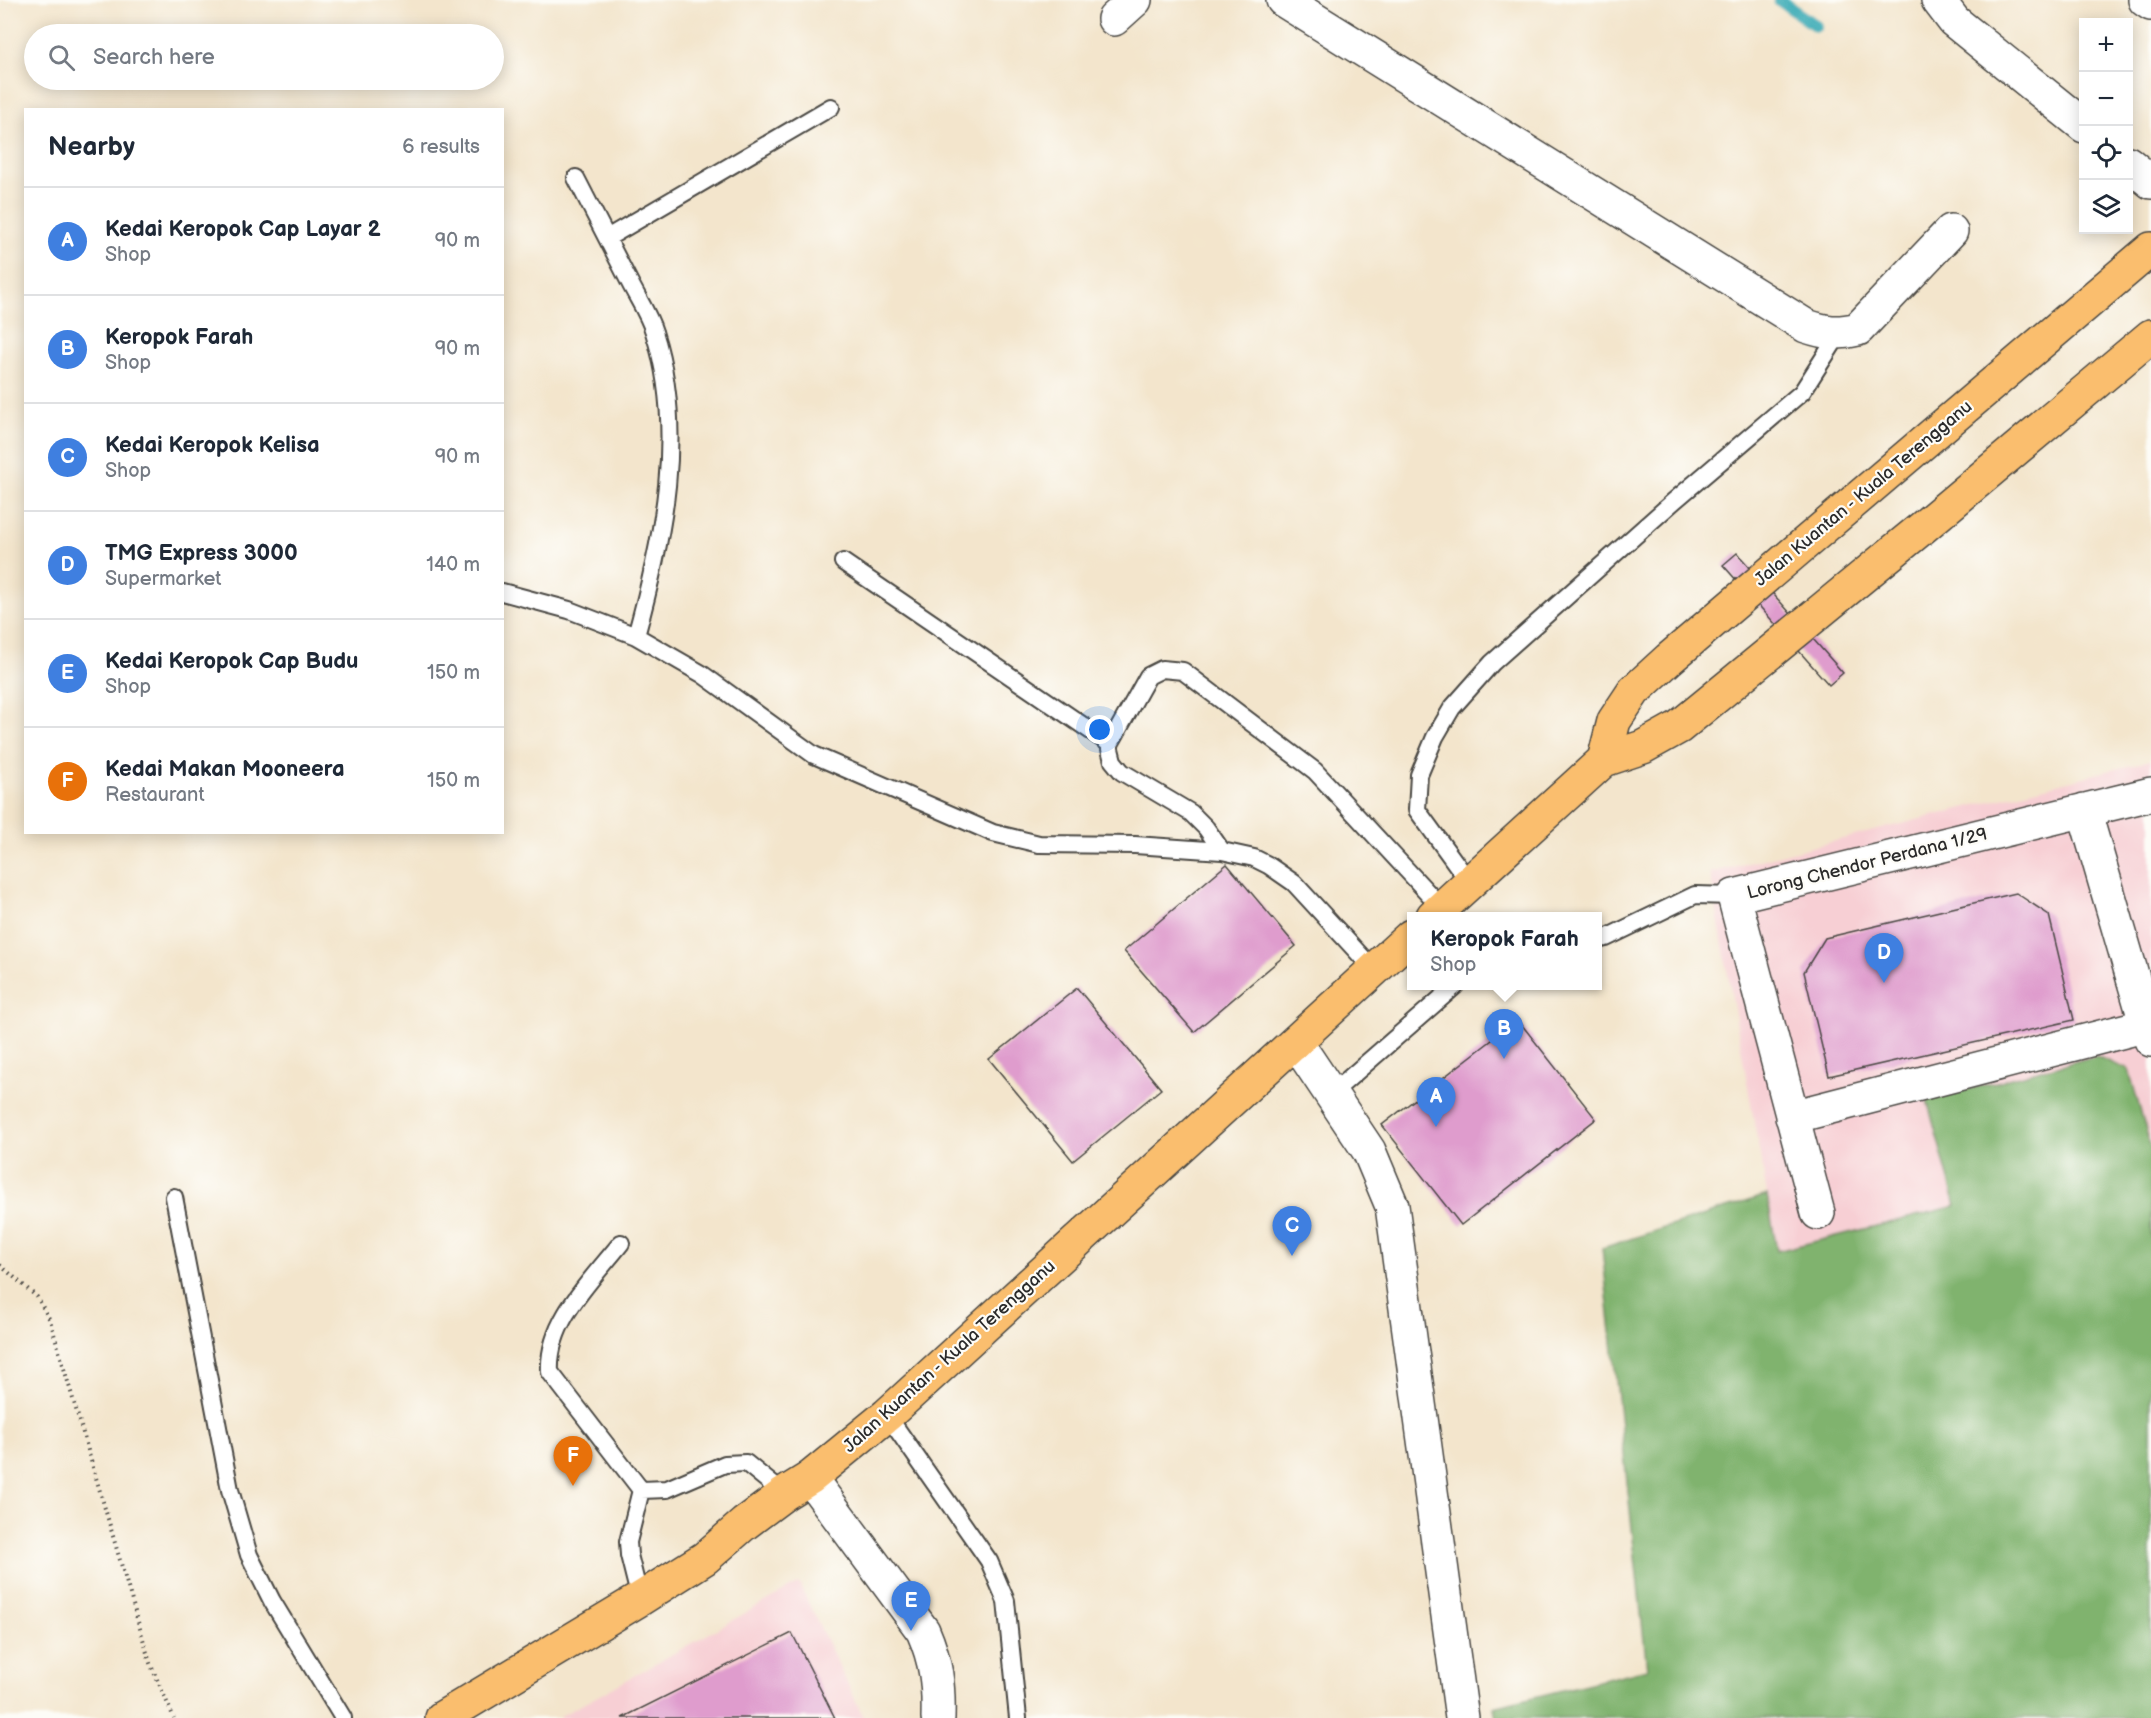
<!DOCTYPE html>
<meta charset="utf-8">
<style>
body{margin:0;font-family:"Balsamiq Sans",sans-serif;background:#f2f2f3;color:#1f2937}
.controls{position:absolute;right:18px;top:18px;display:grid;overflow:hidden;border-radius:0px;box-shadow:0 3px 15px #0003}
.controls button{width:54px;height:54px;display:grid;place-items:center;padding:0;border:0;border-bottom:2px solid #e0e1e3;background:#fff;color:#1f2937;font:30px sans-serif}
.you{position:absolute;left:1100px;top:730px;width:21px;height:21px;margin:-15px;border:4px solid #fff;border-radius:50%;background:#1a73e8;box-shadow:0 0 0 9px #1a73e833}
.badge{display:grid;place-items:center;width:39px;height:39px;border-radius:50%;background:#0b8043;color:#fff;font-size:20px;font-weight:700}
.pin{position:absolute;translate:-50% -50px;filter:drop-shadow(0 2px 3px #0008)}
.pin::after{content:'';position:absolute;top:32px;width:21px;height:18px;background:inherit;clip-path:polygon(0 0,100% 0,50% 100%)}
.popup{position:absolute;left:1407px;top:912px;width:195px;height:78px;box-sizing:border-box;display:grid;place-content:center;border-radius:0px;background:#fff;filter:drop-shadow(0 2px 4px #0005);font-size:20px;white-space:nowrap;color:#747a83}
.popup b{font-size:22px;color:#1f2937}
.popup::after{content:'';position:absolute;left:50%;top:100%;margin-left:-12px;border:12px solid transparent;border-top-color:#fff}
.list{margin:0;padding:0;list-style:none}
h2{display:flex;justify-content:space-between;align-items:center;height:78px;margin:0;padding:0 24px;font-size:26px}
h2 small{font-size:20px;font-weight:400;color:#747a83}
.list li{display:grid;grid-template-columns:39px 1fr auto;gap:18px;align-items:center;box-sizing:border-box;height:108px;padding:0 24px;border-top:2px solid #e0e1e3}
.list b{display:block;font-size:22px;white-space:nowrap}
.list p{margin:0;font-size:20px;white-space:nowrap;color:#747a83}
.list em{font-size:20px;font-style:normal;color:#747a83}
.icon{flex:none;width:33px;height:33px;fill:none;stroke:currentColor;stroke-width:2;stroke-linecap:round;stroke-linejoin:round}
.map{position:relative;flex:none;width:2151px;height:1718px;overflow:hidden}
.search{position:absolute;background:#fff;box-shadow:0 3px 15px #0003;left:24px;top:24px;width:480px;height:66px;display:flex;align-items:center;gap:15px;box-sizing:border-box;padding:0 21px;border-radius:33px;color:#747a83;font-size:22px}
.panel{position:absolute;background:#fff;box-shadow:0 3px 15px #0003;left:24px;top:108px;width:480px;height:726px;border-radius:0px}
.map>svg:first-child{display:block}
</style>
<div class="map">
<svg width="2151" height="1718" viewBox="0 0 2151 1718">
<rect width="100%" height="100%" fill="#fdfcf7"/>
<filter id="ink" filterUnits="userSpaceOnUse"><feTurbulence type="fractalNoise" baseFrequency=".0167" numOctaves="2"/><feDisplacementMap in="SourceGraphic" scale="12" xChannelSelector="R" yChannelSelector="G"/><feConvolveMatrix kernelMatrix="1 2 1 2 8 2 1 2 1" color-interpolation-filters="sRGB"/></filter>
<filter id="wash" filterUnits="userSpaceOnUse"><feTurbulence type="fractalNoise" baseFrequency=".008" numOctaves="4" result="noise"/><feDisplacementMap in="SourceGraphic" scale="24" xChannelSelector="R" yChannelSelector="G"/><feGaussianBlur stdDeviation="1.35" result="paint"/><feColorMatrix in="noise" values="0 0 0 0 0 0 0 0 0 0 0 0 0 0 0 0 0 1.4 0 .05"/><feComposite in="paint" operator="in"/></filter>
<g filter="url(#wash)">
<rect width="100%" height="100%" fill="#f3e5cc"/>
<!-- built -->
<path fill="#f7cfd4" d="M 2151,760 L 2151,1148 L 2129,1070 L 2097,1056 L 1928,1100 L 1957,1205 L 1777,1251 L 1710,873 Z
M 799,1583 L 864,1718 L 557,1718 L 598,1696 Z"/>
<!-- forest -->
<path fill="#80b36e" stroke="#566f4c" stroke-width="1.5" d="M 2096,1056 L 2129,1070 L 2151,1148 L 2151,1718 L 1496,1718 L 1494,1707 L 1647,1669 L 1602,1248 L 1767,1195 L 1777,1251 L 1956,1206 L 1927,1100 Z"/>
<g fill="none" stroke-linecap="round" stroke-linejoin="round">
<!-- stream -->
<path stroke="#3aabb6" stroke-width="12" d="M 1779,0 L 1816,26"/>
</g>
<g id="blocks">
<!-- building -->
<path fill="#df9ccd" d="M 1737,553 L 1843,673 L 1829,685 L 1723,565 Z
M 1227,864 L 1296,946 L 1194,1032 L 1124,951 Z
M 2016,893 L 2049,915 L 2074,1020 L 1829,1076 L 1804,972 L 1825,938 Z
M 1077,988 L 1161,1089 L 1073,1161 L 989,1059 Z
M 1518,1020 L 1596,1119 L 1461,1225 L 1382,1125 Z
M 792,1633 L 835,1718 L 622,1718 Z"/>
</g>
</g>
<g filter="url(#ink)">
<use href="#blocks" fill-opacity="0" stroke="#494743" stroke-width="1.5"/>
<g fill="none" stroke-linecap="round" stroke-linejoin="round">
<!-- lane casing -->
<g stroke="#494743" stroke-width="20">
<path id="lane" d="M 576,178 C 594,213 612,248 630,283 C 638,299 649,315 654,332 C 686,432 663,538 636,636
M 607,238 L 831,107
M 843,562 L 1110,744
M 502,592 L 569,610 L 636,636 L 702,674 L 814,755 L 993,833 L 1039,844 L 1135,845 L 1222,851 L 1254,858 L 1268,865 L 1294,883 L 1374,970
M 1222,851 L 1206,828 L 1191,813 L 1122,772 L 1113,761 L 1110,749 L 1110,744 L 1148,676 L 1162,669 L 1183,671 L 1315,771 L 1442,908
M 1470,883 L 1417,810 L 1419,775 L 1435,737 L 1452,708 L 1492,663 L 1674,501 L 1802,392 L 1839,334
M 1597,940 L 1606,938 L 1695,895 L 1734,896
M 1331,1094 L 1455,986
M 174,1197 L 230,1490 L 249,1555 L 272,1601 L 343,1718
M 621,1243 C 592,1280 547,1321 550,1372 L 641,1490 L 667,1489 L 725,1464 L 746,1463 L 784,1494
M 887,1415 L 989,1561 L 1006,1601 L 1018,1718
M 640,1599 L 629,1555 L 628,1542 L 641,1490"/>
</g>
<!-- street casing -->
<g stroke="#494743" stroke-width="36">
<path id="street" d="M 1283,0 L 1806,326 C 1827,333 1837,334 1858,329 L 1951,231
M 1938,0 L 1954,21 L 2084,126
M 2145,0 L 2151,4
M 1114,19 L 1135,0
M 2128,163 L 2151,182
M 2084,810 L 2151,1040
M 1296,1042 L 1369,1151 L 1392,1206 L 1462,1718
M 1792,1117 L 2151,1024
M 1818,1213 L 1734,896 L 2151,794
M 810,1478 L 923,1631 C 936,1661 939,1685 938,1718"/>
</g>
<!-- highway casing -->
<g stroke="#494743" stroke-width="36">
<path id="highway" d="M 1604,760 L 1614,721 L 1634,691 L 1669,659 L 2151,249
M 1433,916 L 1604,760 L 1643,747 L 1679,727 L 1922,528 L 2151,336
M 442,1718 L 640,1599 L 705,1558 L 744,1524 L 784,1494 L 810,1478 L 887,1415 L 1411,936"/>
</g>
<!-- path -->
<path stroke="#494743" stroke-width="4" stroke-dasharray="1.5 4.5" stroke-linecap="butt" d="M 0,1265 L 37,1297 L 50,1320 L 150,1663 L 174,1718"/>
<!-- lane -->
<use href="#lane" stroke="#fff" stroke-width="16"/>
<!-- street -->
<use href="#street" stroke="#fff" stroke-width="33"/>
<!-- highway -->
<use href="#highway" stroke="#fabe6e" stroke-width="33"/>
</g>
</g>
<g text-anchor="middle" stroke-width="4.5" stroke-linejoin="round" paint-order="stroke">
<!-- street labels -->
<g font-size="18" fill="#2b2b2b" stroke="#fdfcf7">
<text transform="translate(1863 493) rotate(-40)" y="6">Jalan Kuantan - Kuala Terengganu</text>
<text transform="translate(1867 863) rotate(-14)" y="6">Lorong Chendor Perdana 1/29</text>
<text transform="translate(949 1356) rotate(-42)" y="6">Jalan Kuantan - Kuala Terengganu</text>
</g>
</g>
</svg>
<div class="controls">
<button>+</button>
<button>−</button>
<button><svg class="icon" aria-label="locate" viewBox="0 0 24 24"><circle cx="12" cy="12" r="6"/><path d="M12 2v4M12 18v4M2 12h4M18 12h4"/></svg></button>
<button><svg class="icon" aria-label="layers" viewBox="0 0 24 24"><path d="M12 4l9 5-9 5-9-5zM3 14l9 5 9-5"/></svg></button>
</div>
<div class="you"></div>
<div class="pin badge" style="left:1436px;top:1127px;background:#3f7fe0">A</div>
<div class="pin badge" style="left:1504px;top:1059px;background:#3f7fe0">B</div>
<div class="popup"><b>Keropok Farah</b>Shop</div>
<div class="pin badge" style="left:1292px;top:1256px;background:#3f7fe0">C</div>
<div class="pin badge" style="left:1884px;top:983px;background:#3f7fe0">D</div>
<div class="pin badge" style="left:911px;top:1631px;background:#3f7fe0">E</div>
<div class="pin badge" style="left:573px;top:1486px;background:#e8710a">F</div>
<div class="search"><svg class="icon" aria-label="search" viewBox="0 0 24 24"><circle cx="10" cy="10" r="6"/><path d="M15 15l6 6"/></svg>Search here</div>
<section class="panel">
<h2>Nearby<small>6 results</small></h2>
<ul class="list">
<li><span class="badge" style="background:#3f7fe0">A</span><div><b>Kedai Keropok Cap Layar 2</b><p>Shop</p></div><em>90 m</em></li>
<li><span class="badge" style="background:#3f7fe0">B</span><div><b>Keropok Farah</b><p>Shop</p></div><em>90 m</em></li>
<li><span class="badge" style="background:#3f7fe0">C</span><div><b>Kedai Keropok Kelisa</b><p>Shop</p></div><em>90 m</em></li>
<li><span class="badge" style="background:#3f7fe0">D</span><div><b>TMG Express 3000</b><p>Supermarket</p></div><em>140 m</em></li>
<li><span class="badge" style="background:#3f7fe0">E</span><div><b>Kedai Keropok Cap Budu</b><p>Shop</p></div><em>150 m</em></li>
<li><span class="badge" style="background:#e8710a">F</span><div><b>Kedai Makan Mooneera</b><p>Restaurant</p></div><em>150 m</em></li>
</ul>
</section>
</div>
